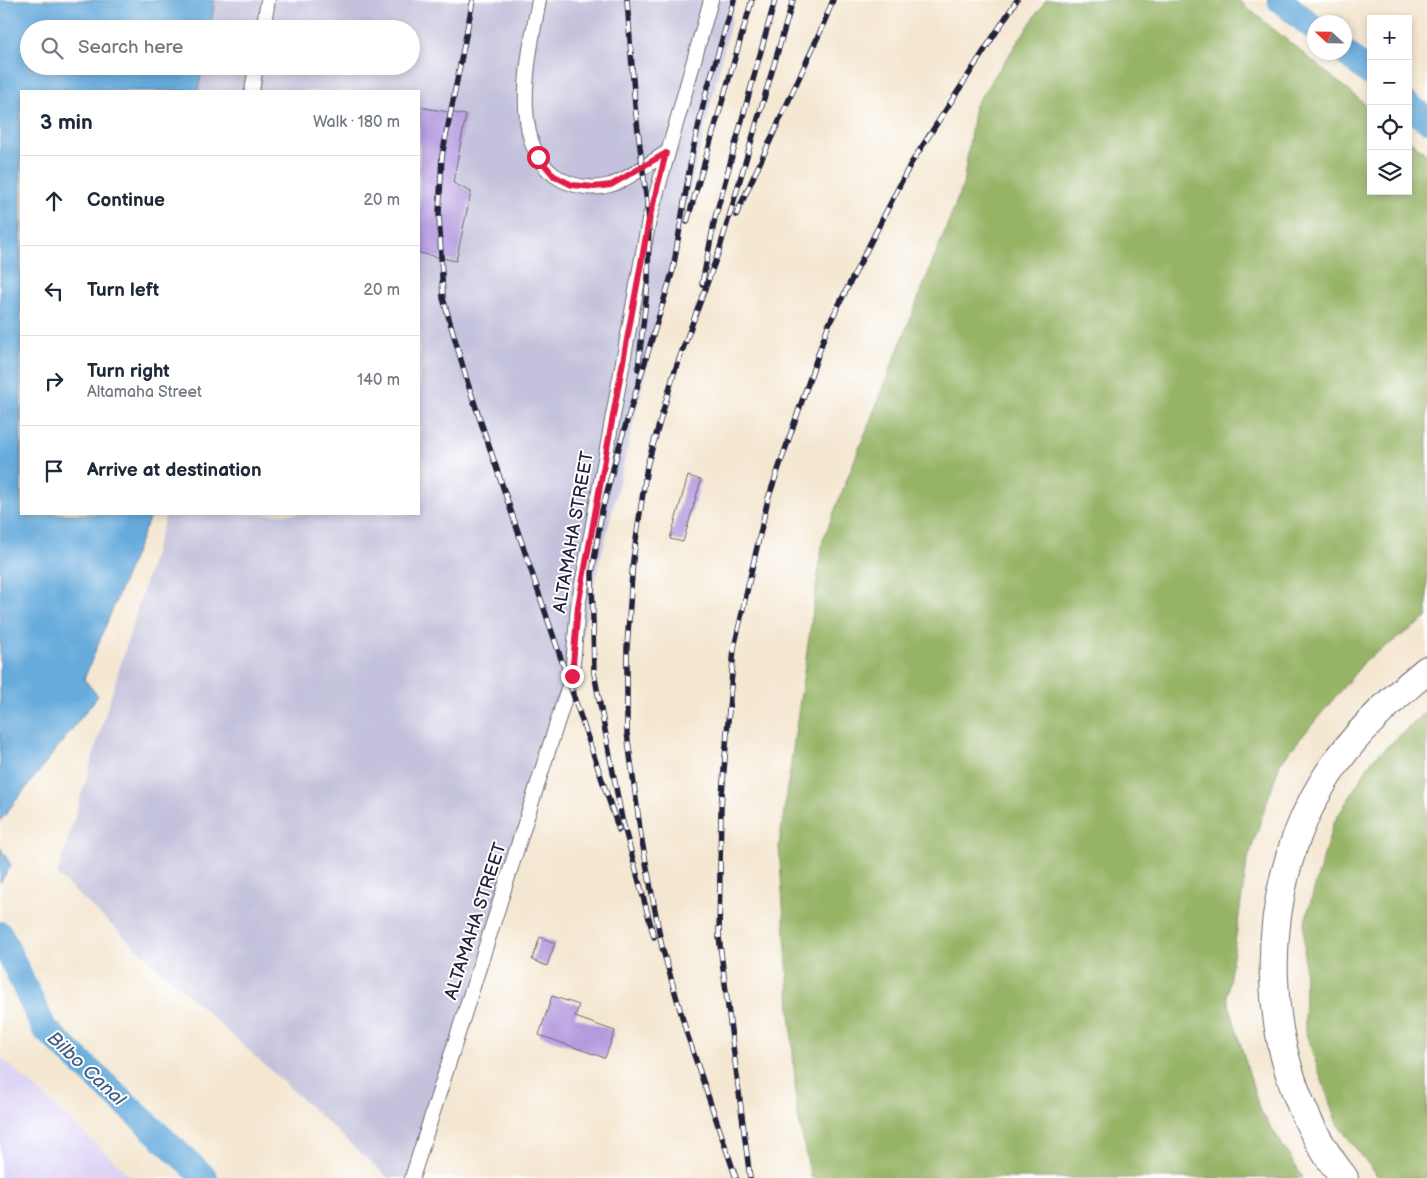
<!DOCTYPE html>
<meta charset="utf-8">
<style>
body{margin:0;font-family:"Balsamiq Sans",sans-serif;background:#f2f2f3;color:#1f2937}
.controls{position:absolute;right:15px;top:15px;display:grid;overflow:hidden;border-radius:0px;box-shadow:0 2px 8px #0003}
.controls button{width:45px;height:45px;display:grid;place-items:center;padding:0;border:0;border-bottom:1px solid #e0e1e3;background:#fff;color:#1f2937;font:25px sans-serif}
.compass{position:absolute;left:1307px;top:15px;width:45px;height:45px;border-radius:50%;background:#fff;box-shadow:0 2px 8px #0003;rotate:292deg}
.stop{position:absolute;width:15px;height:15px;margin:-11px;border:4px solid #e11d48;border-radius:50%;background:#fff}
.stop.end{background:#e11d48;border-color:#fff;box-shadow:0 1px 5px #0008}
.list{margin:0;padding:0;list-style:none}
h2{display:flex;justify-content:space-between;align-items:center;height:65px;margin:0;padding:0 20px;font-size:21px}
h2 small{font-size:16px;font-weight:400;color:#747a83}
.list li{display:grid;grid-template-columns:32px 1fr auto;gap:15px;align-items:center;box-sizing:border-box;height:90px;padding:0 20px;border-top:1px solid #e0e1e3}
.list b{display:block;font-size:19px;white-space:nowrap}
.list p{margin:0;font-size:16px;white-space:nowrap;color:#747a83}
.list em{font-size:16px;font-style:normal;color:#747a83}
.icon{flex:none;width:28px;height:28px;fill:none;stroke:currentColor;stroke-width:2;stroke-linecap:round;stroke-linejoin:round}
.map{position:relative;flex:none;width:1427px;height:1178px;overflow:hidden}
.search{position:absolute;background:#fff;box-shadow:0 2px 8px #0003;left:20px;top:20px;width:400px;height:55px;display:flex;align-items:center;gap:12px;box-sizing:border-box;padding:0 18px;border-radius:28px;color:#747a83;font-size:19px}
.panel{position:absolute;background:#fff;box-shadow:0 2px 8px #0003;left:20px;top:90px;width:400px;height:425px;border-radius:0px}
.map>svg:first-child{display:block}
</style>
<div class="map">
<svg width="1427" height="1178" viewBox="0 0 1427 1178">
<rect width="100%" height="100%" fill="#fff"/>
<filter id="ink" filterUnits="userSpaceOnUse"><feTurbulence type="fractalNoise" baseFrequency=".02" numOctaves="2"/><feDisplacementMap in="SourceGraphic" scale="10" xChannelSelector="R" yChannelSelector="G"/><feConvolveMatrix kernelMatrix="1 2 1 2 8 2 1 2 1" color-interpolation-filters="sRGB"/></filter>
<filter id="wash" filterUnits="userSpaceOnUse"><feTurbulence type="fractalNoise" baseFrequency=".0096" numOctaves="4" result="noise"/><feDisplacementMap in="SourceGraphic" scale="20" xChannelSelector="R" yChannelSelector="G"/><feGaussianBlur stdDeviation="1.12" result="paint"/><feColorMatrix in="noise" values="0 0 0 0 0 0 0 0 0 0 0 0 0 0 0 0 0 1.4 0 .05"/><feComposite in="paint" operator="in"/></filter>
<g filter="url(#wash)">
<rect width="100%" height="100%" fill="#f4e7d1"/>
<!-- built -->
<path fill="#ded5f5" d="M 0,1056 L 133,1178 L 0,1178 Z"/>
<!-- industrial -->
<path fill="#c3c1db" d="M 216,0 L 736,0 L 572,676 L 412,1178 L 388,1178 L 57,875 L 166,514 L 419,514 L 419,91 L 198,91 L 203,66 L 411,66 L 411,29 L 210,29 Z"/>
<!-- forest -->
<path fill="#97b466" stroke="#5c6b50" d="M 1046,0 L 1238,0 L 1371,109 L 1371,191 L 1408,191 L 1408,139 L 1427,155 L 1427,618 L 1366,660 L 1280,763 L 1247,862 L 1227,997 L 1259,1108 L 1303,1178 L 811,1178 L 797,1112 L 779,846 L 823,540 L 963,185 L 975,105 Z
M 1427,711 L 1427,1178 L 1379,1178 L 1337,1124 L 1305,1031 L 1304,925 L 1333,824 L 1372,760 Z"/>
<!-- water -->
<path fill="#66abdc" stroke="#44668c" d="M 0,0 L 215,0 L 210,29 L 29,29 L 29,66 L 203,66 L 198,91 L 21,91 L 21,514 L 151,514 L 84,679 L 98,696 L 0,821 Z
M 0,847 L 11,865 L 0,883 Z"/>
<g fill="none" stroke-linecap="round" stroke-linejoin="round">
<!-- canal -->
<path stroke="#66abdc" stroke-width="26" d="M 1280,0 L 1314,28
M 1344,52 L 1371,74
M 1408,105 L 1427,120
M 0,934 L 44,1028 L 205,1178"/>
</g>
<g id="blocks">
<!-- building -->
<path fill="#b39ade" d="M 419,107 L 466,115 L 453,183 L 471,192 L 456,261 L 419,253 Z
M 688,476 L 701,480 L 683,542 L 670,539 Z
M 540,937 L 555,943 L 547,966 L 532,960 Z
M 552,996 L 579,1005 L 575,1017 L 615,1031 L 605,1058 L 539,1035 Z"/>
</g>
</g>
<g filter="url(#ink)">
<use href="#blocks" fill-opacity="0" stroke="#6c6770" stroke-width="1"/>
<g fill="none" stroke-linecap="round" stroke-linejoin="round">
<!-- service casing -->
<g stroke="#6c6770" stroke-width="16">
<path id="service" d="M 539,0 C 530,50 505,150 562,180 C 576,187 595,190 610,185 C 626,181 652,161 666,153
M 263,29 L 268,0
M 252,91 L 256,66
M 412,1178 L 572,676 L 578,606 L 649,220 L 711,0"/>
</g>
<!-- motorway casing -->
<g stroke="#6c6770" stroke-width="30">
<path id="motorway" d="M 1344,1178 C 1255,1066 1251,892 1329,773 C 1355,733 1390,700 1427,670"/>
</g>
<!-- service -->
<use href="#service" stroke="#fff" stroke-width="14"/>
<!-- motorway -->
<use href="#motorway" stroke="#fff" stroke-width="28"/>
<!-- rail casing -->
<g stroke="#22223b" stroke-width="5.5">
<path id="rail" d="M 473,0 L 442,156 L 439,213 L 443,298 L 468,384 L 619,830
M 627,0 L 635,106 L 649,220 L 648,282 L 638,369
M 736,215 L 821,30 L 833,0
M 687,222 L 752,0
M 702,284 L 715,218 L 775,0
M 654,937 L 622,819 L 594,673 L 592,573 L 602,510 L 619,447 L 673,270 L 692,154 L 706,93 L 734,0
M 736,1178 L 687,1034 L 662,947 L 641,836 L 627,733 L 627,648 L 633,560 L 647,466 L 674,373 L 719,251 L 793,0
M 750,1178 L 719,937 L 721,807 L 734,648 L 768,499 L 828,326 L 910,165 L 1017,0"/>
</g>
<!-- rail -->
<use href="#rail" stroke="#fff" stroke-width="4" stroke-dasharray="11" stroke-linecap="butt"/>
</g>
</g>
<g fill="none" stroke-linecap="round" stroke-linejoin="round" filter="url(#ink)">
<!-- route -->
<path stroke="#e11d48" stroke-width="6" d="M 538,157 L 554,176 L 572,185 L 594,187 L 611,185 L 666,153 L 649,220 L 578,606 L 572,676"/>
</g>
<g text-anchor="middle" stroke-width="4" stroke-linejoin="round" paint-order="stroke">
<!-- street labels -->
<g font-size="18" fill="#22223b" stroke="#fff">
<text transform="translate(573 532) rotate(-80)" y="6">ALTAMAHA STREET</text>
<text transform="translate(475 921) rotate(-72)" y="6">ALTAMAHA STREET</text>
</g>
<!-- water labels -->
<g font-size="19" font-style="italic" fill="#416083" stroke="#fff">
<text transform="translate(87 1068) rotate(43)" y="7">Bilbo Canal</text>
</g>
</g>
</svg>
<div class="controls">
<button>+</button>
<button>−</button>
<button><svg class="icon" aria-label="locate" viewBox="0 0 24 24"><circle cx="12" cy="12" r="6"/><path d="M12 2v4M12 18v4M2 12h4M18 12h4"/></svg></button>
<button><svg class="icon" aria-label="layers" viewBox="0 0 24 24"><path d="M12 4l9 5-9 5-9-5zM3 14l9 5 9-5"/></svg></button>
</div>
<svg class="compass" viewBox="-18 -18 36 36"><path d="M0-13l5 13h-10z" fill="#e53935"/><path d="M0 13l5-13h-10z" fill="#747a83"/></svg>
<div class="stop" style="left:538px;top:157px"></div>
<div class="stop end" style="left:572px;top:676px"></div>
<div class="search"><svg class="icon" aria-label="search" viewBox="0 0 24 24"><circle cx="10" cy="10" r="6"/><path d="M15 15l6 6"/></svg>Search here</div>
<section class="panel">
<h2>3 min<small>Walk · 180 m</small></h2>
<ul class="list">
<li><svg class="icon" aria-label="ahead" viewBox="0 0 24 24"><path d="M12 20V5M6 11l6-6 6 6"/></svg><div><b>Continue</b></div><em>20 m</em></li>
<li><svg class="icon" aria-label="left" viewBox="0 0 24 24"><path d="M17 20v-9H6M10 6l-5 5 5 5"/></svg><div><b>Turn left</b></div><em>20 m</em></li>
<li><svg class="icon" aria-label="right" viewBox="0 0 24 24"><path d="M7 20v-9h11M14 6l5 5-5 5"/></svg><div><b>Turn right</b><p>Altamaha Street</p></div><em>140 m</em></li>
<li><svg class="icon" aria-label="arrive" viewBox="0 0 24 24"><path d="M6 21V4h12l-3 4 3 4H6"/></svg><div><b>Arrive at destination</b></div></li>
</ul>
</section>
</div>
